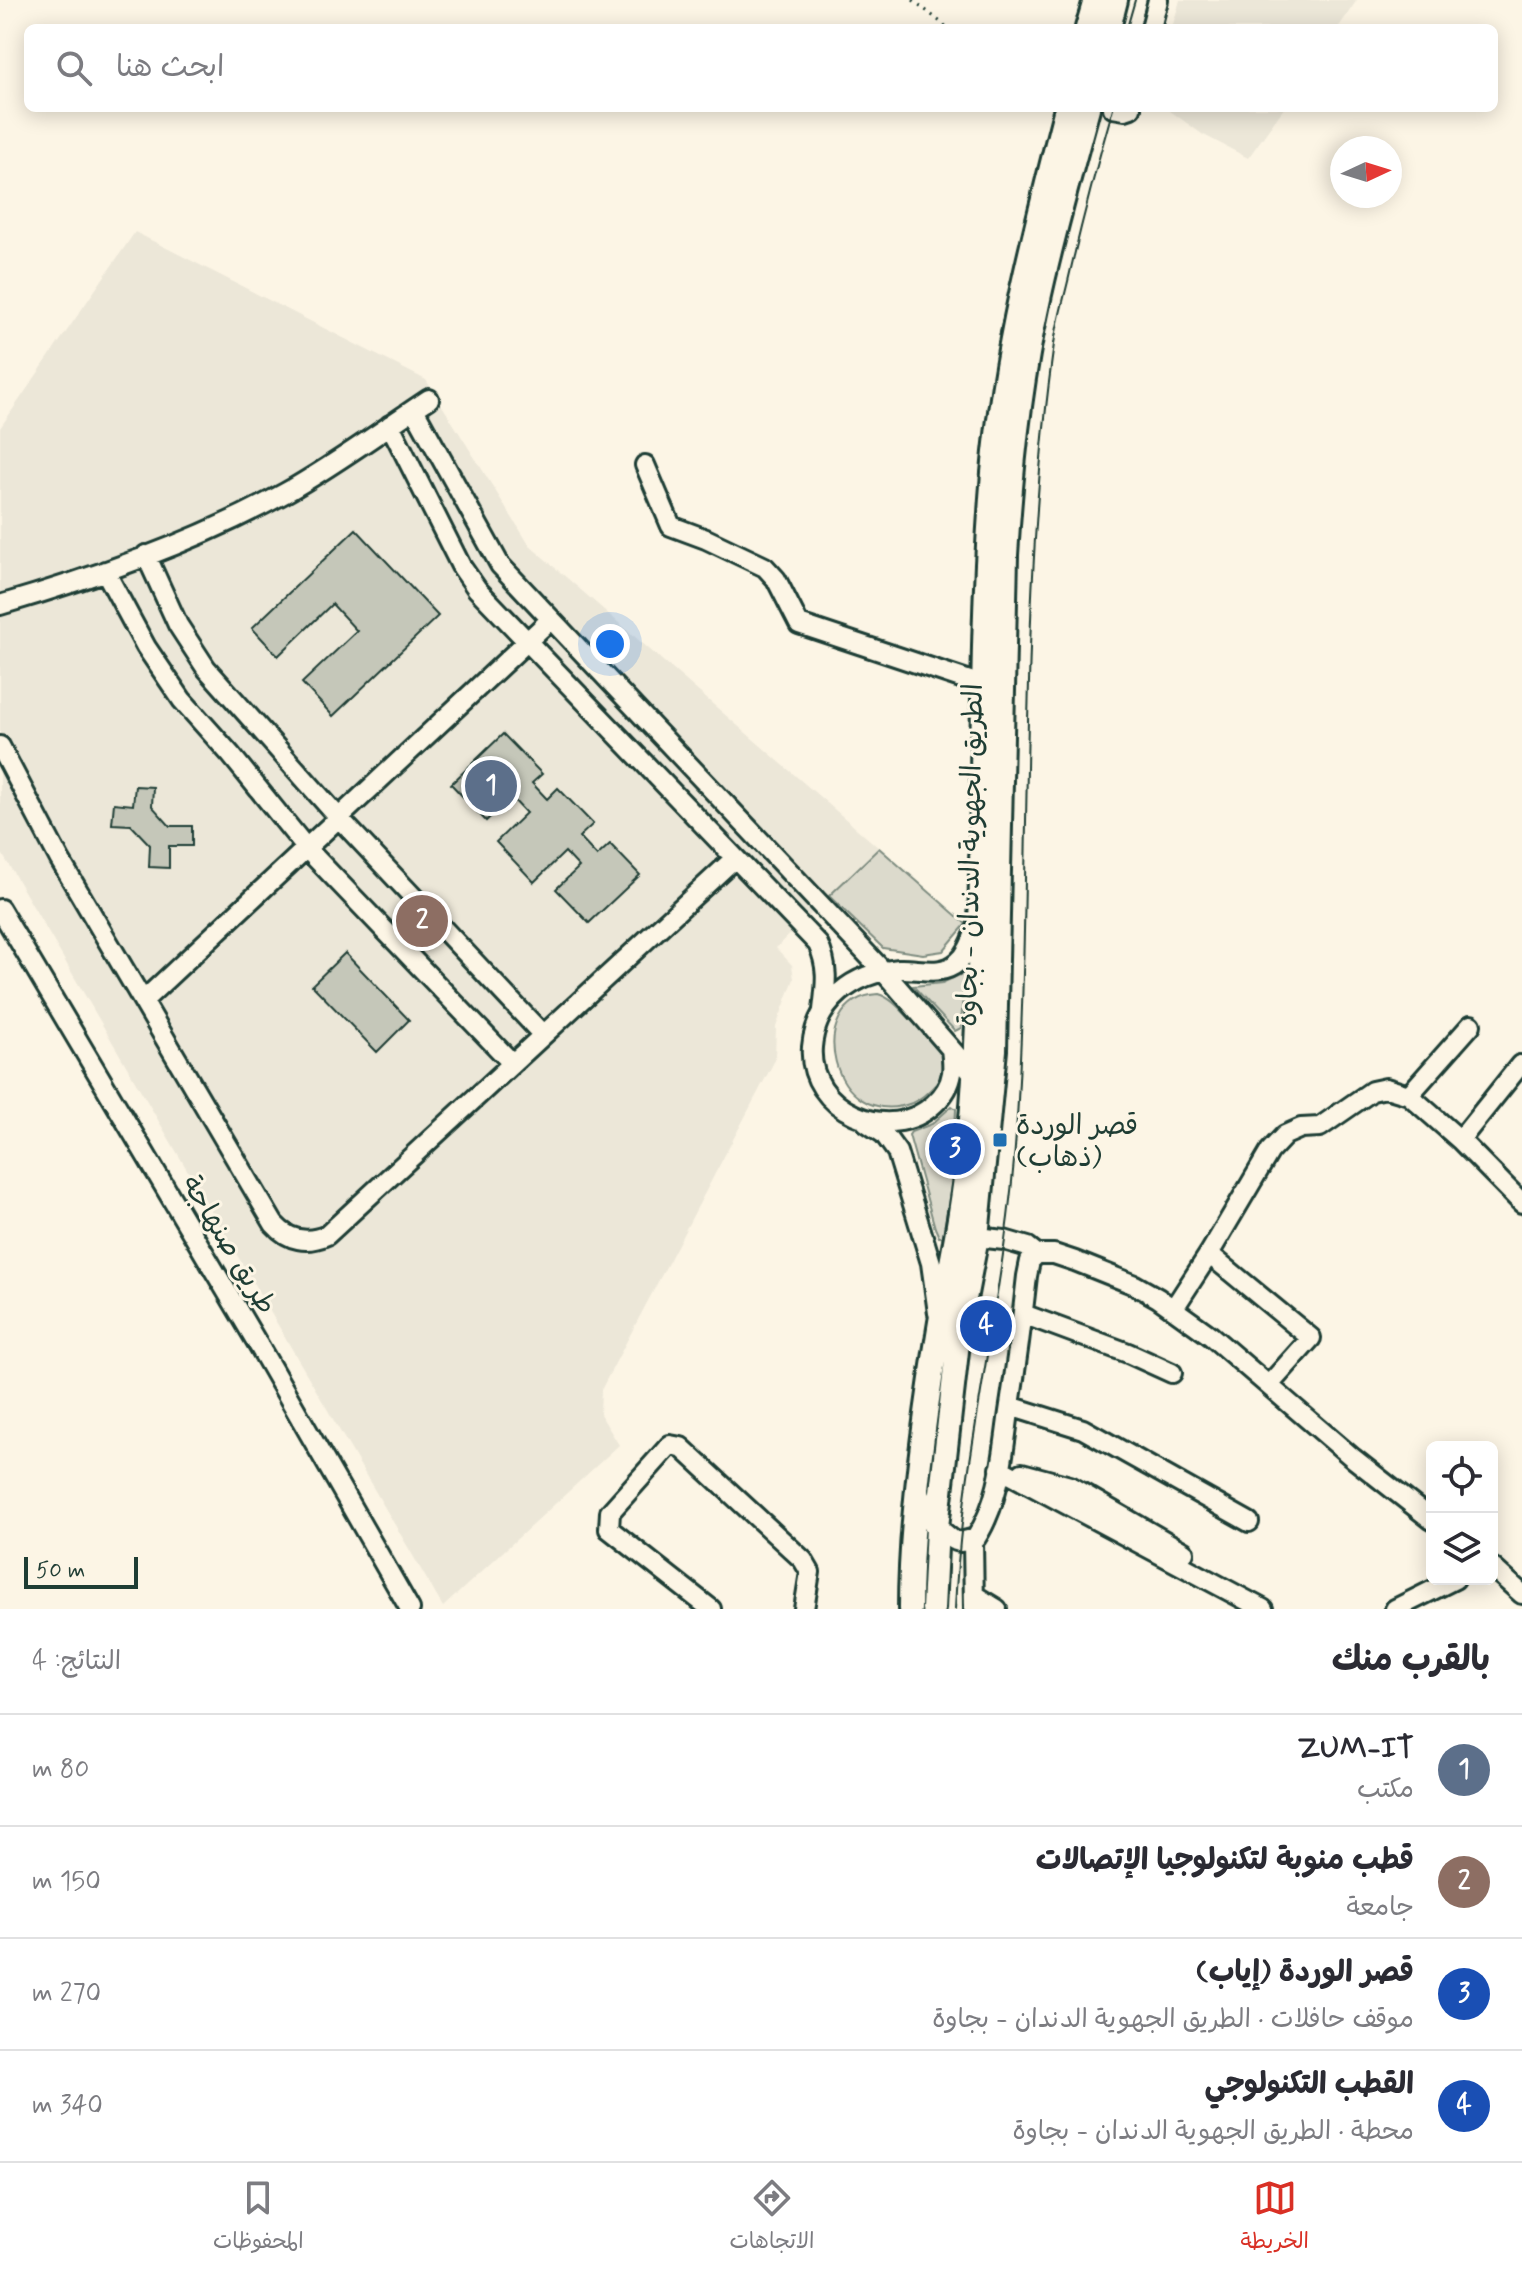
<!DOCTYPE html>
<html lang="ar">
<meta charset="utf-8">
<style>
body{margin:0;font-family:Mynerve,"Playpen Sans Arabic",sans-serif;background:#f7f7f7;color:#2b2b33;direction:rtl}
.controls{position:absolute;right:24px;bottom:24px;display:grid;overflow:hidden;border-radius:12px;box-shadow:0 4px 20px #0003}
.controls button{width:72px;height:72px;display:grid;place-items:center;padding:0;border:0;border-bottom:2px solid #e1e1e2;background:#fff;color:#2b2b33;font:40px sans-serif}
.compass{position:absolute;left:1330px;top:136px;width:72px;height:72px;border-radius:50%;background:#fff;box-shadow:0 4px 20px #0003;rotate:86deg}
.scale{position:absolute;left:24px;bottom:20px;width:114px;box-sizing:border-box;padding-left:8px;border:4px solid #1f3d34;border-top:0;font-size:22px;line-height:28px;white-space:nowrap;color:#1f3d34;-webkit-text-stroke:6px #fcf5e5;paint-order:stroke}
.you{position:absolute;left:610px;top:644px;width:28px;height:28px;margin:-20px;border:6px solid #fff;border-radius:50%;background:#1a73e8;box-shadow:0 0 0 12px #1a73e833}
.badge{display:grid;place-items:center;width:52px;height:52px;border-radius:50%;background:#d93025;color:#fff;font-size:26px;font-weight:700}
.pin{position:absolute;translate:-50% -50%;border:4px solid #fff;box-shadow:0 2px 8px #0006}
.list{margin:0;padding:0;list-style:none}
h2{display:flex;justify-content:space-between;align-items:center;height:104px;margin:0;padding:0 32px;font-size:34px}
h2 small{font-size:26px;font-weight:400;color:#7c7c81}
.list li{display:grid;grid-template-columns:52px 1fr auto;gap:24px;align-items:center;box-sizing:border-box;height:112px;padding:0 32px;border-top:2px solid #e1e1e2}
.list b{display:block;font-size:30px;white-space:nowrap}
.list p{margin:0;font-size:26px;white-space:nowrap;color:#7c7c81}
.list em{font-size:26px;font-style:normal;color:#7c7c81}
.icon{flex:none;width:44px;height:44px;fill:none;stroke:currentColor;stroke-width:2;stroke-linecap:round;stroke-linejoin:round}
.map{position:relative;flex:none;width:1522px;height:1609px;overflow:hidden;direction:ltr}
.search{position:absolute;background:#fff;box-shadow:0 4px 20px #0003;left:24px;right:24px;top:24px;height:88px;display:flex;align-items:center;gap:20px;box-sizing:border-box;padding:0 28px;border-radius:12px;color:#7c7c81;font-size:30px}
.sheet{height:552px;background:#fff}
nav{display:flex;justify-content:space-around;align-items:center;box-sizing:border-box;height:112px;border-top:2px solid #e1e1e2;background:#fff;font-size:22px;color:#7c7c81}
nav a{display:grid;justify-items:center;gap:4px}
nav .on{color:#d93025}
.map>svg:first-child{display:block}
</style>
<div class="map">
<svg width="1522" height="1609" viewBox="0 0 1522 1609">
<rect width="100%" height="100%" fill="#fcf5e5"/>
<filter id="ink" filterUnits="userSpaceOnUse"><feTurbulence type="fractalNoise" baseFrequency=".0125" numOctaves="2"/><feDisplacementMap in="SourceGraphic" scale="16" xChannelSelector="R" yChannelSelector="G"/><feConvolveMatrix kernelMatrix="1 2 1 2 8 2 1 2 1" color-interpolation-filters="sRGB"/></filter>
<g filter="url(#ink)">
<!-- built -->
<path fill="#ece7d8" d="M 1180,0 L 1357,0 L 1338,28 L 1172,28 Z
M 1166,108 L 1284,108 L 1248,158 L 1202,134 Z
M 135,232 L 426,380 L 530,546 L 879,848 L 776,948 L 792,965 L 794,979 L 776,1027 L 775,1060 L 601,1390 L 600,1414 L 619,1445 L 443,1607 L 0,850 L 0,428 Z"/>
<!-- green -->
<path fill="#dcdacc" stroke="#7e8c80" stroke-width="2" d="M 879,848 L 966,924 L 943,951 L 923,954 L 883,948 L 829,896 Z
M 964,973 L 961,1028 L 955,1031 L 913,986 L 942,983 Z
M 878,994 C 892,998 901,1010 911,1020 C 929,1038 958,1058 936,1084 C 929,1092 921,1099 912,1103 C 830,1133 802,999 878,994 Z
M 952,1106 L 956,1109 L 953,1172 L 943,1237 L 939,1237 L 935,1228 L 909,1135 L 911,1132 L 932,1124 Z"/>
<!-- building -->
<path fill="#c5c7b9" stroke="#1f3d34" stroke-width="2" d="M 356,529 L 438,616 L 333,716 L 302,683 L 357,631 L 332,604 L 278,656 L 252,628 Z
M 503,734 L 542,774 L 532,783 L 547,799 L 558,788 L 593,824 L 579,837 L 597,856 L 610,844 L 640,875 L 589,923 L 556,889 L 579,867 L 565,852 L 534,882 L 496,842 L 526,813 L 511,797 L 486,821 L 451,784 Z
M 135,786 L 153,787 L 152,806 L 170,826 L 192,826 L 192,846 L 169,846 L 169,868 L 149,867 L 150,845 L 131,825 L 112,824 L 114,803 L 133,805 Z
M 345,953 L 409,1020 L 377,1052 L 312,985 Z"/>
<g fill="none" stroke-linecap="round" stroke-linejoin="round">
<!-- minor casing -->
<g stroke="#1f3d34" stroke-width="24">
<path id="minor" d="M 1151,28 L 1158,0
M 1113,108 L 1125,110 L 1131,108
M 414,409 L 500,565 L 884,972 L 978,1080
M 390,425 L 461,566 L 477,589 L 818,944 C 829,967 826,985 823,1010
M 645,465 L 671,526 L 706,539 L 765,567 L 776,579 L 799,624 L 985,686
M 146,555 L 178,625 L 206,668 L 339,818 L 543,1035
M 105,571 L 146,647 L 182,700 L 231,755 L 307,849 L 512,1063
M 0,605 C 93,578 200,540 285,493 C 335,465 382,430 429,399
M 0,746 L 60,860 L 274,1224 C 289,1241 307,1244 327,1235 L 735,858
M 0,909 L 259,1346 L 410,1609
M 143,1001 L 550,620
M 951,1049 C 952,1057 953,1066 952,1073 C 950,1086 943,1096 934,1104 C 890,1146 807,1110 812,1047 C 816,1001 854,973 899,969 C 919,968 941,977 958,962 C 969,953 973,937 978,925
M 1409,1095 L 1471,1025
M 866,1122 L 884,1134 L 897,1152 L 931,1263 L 938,1313
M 1460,1140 L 1520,1065
M 977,1237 L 1004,1240 L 1028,1247 L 1037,1254 L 1054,1254 L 1075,1261 L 1135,1285 L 1158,1298 L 1211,1336 L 1353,1458 L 1432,1520
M 1209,1254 L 1311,1338 L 1269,1385
M 1174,1308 L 1209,1254 L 1270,1151 L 1285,1135 L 1301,1128 L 1320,1127 L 1372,1091 L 1386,1088 L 1409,1095 L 1460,1140 L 1522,1203
M 1023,1314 L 1128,1353 L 1172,1373
M 1010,1406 L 1083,1429 L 1249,1522
M 1000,1469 L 1263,1609
M 1022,1473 L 1070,1486 L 1184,1552
M 920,1491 L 926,1518 L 953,1540 L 960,1542 L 976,1538 C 1000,1501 1003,1454 1009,1412 C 1016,1367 1022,1322 1027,1276 L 1030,1261 L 1037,1254
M 973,1540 L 974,1609
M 1492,1567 L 1522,1594
M 974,1595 L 997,1609
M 711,1609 L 609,1529 L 610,1512 L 670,1445 L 681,1447 L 803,1560 L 810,1572 L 804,1609
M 1395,1609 L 1455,1579"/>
</g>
<!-- major casing -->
<g stroke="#1f3d34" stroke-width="28">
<path id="major" d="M 1087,28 L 1095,0
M 1109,28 L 1116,0
M 910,1609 C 910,1518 925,1412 940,1322 C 951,1262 964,1202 969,1142 C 990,919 974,695 993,473 C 1004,348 1035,229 1066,108
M 933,1609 L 937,1527 L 960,1325 L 977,1237 L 995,1050 L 1006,555 C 1011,473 1019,390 1037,308 C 1051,241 1070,175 1088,108"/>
</g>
<!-- path -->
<path stroke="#1f3d34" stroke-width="3" stroke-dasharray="2 6" stroke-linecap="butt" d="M 913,0 L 948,28"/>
<!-- minor -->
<use href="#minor" stroke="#fcf5e5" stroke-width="18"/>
<!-- major -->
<use href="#major" stroke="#fcf5e5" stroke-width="22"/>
<!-- tram -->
<path stroke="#1f3d34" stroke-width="2" d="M 1127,28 L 1135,0
M 955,1609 C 962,1449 1006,1293 1016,1134 C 1033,871 1017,606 1054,344 C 1057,322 1064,299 1069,277 C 1082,221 1097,164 1113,108"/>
</g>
</g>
<!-- markers -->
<rect fill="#1f6fb2" stroke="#fcf5e5" stroke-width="3" x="992" y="1132" width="16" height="16" rx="4"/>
<g text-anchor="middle" stroke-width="6" stroke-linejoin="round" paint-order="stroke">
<!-- street labels -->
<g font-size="28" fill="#1f3d34" stroke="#fcf5e5">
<text transform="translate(969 855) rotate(-89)" y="10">الطريق الجهوية الدندان - بجاوة</text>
<text transform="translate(230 1244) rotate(59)" y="10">طريق صنهاجة</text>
</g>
<!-- poi labels -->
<g font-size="28" fill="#1f3d34" stroke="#fcf5e5" text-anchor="start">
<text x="1016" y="1134">قصر الوردة<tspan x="1016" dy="32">(ذهاب)</tspan></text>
</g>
</g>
</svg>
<div class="controls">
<button><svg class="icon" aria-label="locate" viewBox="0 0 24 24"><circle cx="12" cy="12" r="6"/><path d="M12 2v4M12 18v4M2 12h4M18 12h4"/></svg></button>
<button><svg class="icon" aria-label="layers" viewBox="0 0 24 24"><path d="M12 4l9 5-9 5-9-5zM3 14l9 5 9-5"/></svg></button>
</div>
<svg class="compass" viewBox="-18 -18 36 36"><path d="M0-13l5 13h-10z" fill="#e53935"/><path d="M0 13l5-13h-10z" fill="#7c7c81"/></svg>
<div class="scale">50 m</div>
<div class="you"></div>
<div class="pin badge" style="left:491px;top:786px;background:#5c6f8a">1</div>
<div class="pin badge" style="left:422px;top:921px;background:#8d6e63">2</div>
<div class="pin badge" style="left:955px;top:1149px;background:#1a4fb4">3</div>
<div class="pin badge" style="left:986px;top:1326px;background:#1a4fb4">4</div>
<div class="search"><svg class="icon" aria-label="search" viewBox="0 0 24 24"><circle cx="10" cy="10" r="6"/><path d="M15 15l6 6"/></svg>ابحث هنا</div>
</div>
<section class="sheet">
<h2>بالقرب منك<small>النتائج: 4</small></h2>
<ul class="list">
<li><span class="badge" style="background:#5c6f8a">1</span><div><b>ZUM-IT</b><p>مكتب</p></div><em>80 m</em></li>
<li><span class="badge" style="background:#8d6e63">2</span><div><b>قطب منوبة لتكنولوجيا الإتصالات</b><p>جامعة</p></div><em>150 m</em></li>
<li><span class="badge" style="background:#1a4fb4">3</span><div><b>قصر الوردة (إياب)</b><p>موقف حافلات · الطريق الجهوية الدندان - بجاوة</p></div><em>270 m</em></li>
<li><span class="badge" style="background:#1a4fb4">4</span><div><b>القطب التكنولوجي</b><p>محطة · الطريق الجهوية الدندان - بجاوة</p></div><em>340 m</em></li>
</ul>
</section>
<nav>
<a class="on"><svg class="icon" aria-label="map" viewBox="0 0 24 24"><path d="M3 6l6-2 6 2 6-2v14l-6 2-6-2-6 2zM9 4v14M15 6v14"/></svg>الخريطة</a>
<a><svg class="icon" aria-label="directions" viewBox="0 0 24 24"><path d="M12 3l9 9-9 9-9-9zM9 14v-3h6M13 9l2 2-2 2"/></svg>الاتجاهات</a>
<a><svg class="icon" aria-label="saved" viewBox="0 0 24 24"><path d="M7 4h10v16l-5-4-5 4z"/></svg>المحفوظات</a>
</nav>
